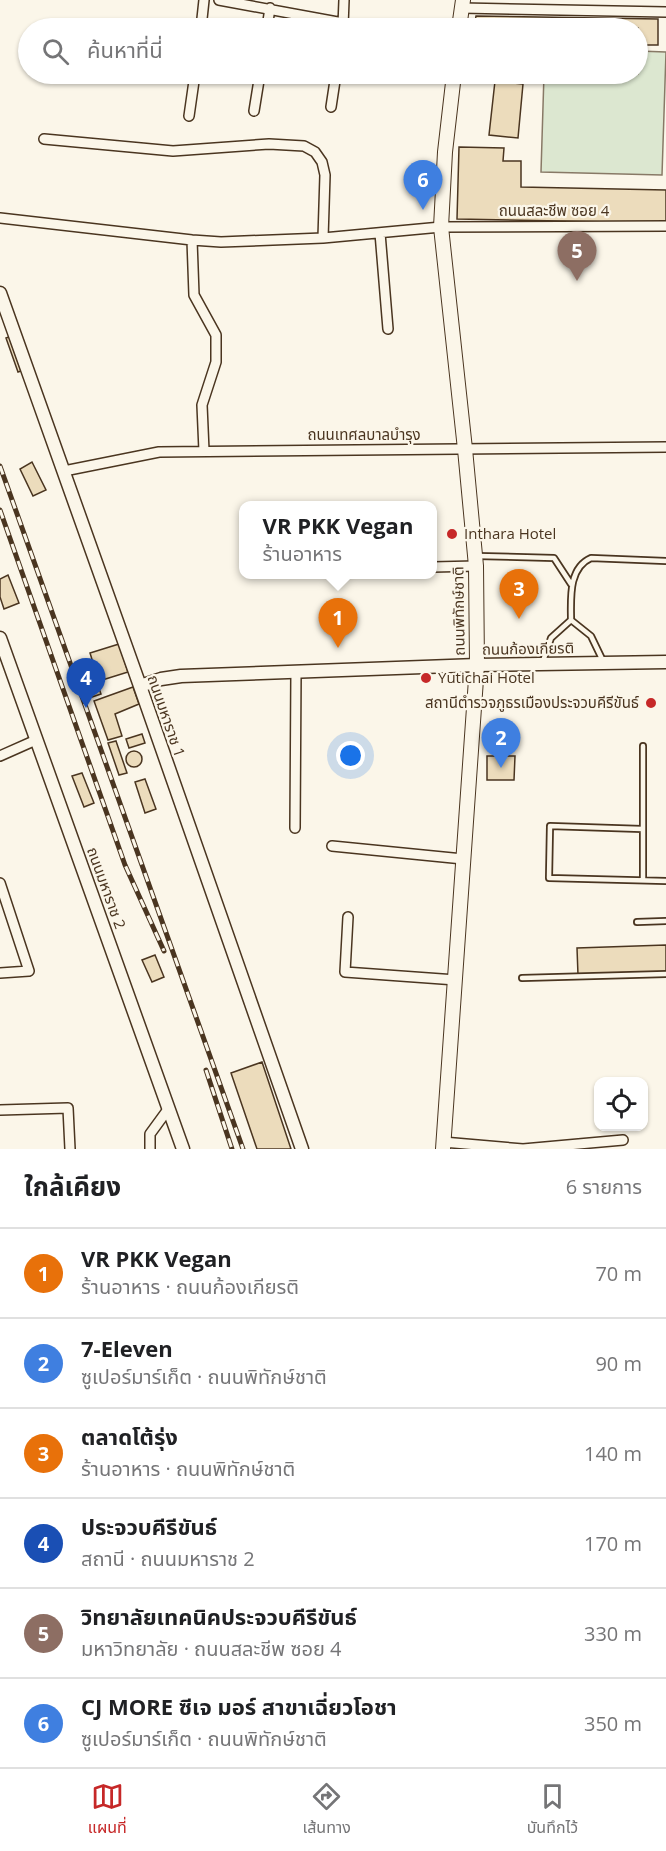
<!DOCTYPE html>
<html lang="th">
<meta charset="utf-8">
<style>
body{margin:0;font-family:"Open Sans","Noto Sans Thai",sans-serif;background:#f6f6f6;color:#202124}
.controls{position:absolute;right:18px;bottom:18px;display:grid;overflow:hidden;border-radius:12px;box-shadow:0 2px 4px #0004}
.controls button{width:54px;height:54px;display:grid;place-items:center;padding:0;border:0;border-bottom:2px solid #e0e0e0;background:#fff;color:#202124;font:30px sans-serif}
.you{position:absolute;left:351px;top:756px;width:21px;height:21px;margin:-15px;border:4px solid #fff;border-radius:50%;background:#1a73e8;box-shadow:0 0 0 9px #1a73e833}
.badge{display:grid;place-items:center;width:39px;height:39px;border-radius:50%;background:#c62828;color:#fff;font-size:20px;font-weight:700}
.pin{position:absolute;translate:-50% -50px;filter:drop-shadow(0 2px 3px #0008)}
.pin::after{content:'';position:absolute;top:32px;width:21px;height:18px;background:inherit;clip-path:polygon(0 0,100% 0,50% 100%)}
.popup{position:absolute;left:239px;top:501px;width:198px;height:78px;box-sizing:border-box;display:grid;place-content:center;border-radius:12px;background:#fff;filter:drop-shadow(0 2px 4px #0005);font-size:20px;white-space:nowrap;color:#757577}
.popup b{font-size:22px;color:#202124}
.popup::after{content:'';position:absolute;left:50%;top:100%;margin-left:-12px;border:12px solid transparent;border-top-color:#fff}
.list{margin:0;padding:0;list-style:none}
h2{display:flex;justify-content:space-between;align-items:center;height:78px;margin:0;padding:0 24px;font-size:26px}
h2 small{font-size:20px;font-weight:400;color:#757577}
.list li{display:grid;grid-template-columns:39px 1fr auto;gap:18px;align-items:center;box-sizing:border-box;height:90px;padding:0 24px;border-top:2px solid #e0e0e0}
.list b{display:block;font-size:22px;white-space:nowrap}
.list p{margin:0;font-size:20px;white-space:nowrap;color:#757577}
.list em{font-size:20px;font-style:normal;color:#757577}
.icon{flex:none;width:33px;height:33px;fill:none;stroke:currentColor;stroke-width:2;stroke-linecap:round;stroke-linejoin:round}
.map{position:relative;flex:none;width:666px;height:1149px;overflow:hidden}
.search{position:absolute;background:#fff;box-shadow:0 2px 4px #0004;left:18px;right:18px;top:18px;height:66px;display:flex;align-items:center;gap:15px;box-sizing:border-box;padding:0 21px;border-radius:33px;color:#757577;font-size:22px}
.sheet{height:618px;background:#fff}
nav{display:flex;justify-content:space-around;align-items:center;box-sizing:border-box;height:84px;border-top:2px solid #e0e0e0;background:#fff;font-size:16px;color:#757577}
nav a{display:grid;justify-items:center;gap:3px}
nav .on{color:#c62828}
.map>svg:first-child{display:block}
</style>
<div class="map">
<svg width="666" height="1149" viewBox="0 0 666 1149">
<rect width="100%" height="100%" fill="#fbf6e9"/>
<!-- green -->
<path fill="#dce7d0" stroke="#887966" stroke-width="1.5" d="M 638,51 L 666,52 L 662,175 L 541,172 L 544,74 L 638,74 Z"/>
<!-- building -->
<path fill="#ecdcbc" stroke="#4a3520" stroke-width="1.5" d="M 476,16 L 658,19 L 658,45 L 638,45 L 638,28 L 474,28 Z
M 495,81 L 523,84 L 518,138 L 489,135 Z
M 459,147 L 504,148 L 503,161 L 521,161 L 521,187 L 666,190 L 666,223 L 457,219 Z
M 9,337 L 21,371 L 18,372 L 6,338 Z
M 32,462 L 46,490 L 33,496 L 20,469 Z
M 8,575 L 19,603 L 4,609 L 0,597 L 0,579 Z
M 119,644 L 128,672 L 99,681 L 97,674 L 100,673 L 98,668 L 95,669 L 90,653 Z
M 89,660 L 101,694 L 92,697 L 81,662 Z
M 133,687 L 139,704 L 115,714 L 122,736 L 108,740 L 94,701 Z
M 142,734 L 145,743 L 129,748 L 126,739 Z
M 116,741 L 127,773 L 119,775 L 108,743 Z
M126 759a8 8 0 1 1 16 0a8 8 0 1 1-16 0Z
M 487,756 L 515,756 L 514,780 L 487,780 Z
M 82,773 L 94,803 L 84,807 L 72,776 Z
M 145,779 L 156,809 L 145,813 L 135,782 Z
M 666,945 L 666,972 L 578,975 L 577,948 Z
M 155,955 L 164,977 L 152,982 L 142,960 Z
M 262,1062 L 291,1149 L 257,1149 L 231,1073 Z"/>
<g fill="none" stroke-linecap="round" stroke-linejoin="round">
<!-- service casing -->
<g stroke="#4a3520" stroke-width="8">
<path id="service" d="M 477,556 L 554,558 L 571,584
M 571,620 L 591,636 L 603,661
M 542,664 L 551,638 L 571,620 C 571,599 568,568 591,558 L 666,561
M 642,829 L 550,826 L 549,878 L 666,881
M 643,880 L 643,746
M 637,922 L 666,921
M 522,978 L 666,974"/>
</g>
<!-- minor casing -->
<g stroke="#4a3520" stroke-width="12">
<path id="minor" d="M 219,0 L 343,23
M 462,8 L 666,12
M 343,26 L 344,0
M 201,28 L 204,0
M 267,28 L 270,8
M 331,107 L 336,74
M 254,111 L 260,74
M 189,116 L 195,74
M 44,139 L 173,151 L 269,144 L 304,146 L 315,152 L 322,162 L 325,175 L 323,238
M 0,218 L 192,240 L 221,242 L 323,238 L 441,227 L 666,226
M 380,233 L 388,329
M 192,240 L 194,295 L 216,335 L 216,362 L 202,405 L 204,451
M 64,471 L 159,452 L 666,447
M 433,567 L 476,566
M 0,756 L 36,740
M 295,828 L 296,671
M 332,846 L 463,859
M 0,883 L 29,971 L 0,973
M 348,917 L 345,972 L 456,980
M 0,1110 L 68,1108 L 70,1149
M 443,1142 L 523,1149
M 150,1149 L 150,1134 L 169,1108
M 523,1149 L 623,1140"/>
</g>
<!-- tertiary casing -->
<g stroke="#4a3520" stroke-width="15">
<path id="tertiary" d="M 0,293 L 140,686 L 302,1149
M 0,638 L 183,1149
M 140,686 L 161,679 L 181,676 L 477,665 L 666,662"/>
</g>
<!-- secondary casing -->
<g stroke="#4a3520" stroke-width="16">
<path id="secondary" d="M 459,28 L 463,0
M 443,1149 L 477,665 L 476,566 L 465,449 L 441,227 L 445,152 L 454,74"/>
</g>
<!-- service -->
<use href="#service" stroke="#fbf6e9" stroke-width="4.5"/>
<!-- minor -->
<use href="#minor" stroke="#fbf6e9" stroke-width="9"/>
<!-- tertiary -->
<use href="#tertiary" stroke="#fbf6e9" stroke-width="12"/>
<!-- secondary -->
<use href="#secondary" stroke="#fbf6e9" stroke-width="14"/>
<!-- rail casing -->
<g stroke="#4a3520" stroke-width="5">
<path id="rail" d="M 0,466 L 243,1149
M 0,510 L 125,865 L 164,951
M 206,1070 L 232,1149"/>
</g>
<!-- rail -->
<use href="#rail" stroke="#fbf6e9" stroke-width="3" stroke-dasharray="9" stroke-linecap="butt"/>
</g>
<!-- markers -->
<g fill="#c62828" stroke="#fbf6e9" stroke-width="2">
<circle cx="452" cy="534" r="6"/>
<circle cx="426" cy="678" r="6"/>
<circle cx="651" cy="703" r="6"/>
</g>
<g text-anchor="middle" stroke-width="4.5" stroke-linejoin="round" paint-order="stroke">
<!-- street labels -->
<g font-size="15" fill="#4a3520" stroke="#fbf6e9">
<text x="554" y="216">ถนนสละชีพ ซอย 4</text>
<text x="364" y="440">ถนนเทศลบาลบำรุง</text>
<text transform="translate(459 611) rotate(-91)" y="5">ถนนพิทักษ์ชาติ</text>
<text transform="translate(528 649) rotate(-1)" y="5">ถนนก้องเกียรติ</text>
<text transform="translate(166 716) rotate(71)" y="5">ถนนมหาราช 1</text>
<text transform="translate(106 888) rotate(70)" y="5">ถนนมหาราช 2</text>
</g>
<!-- poi labels -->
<g font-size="15" fill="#4a3520" stroke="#fbf6e9" text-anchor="start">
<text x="464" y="539">Inthara Hotel</text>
<text x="438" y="683">Yutichai Hotel</text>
<text x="639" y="708" text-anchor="end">สถานีตำรวจภูธรเมืองประจวบคีรีขันธ์</text>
</g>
</g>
</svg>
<div class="controls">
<button><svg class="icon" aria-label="locate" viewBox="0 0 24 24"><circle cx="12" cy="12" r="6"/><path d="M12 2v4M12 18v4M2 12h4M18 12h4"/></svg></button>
</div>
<div class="you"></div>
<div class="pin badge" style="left:338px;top:648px;background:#e8710a">1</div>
<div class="popup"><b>VR PKK Vegan</b>ร้านอาหาร</div>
<div class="pin badge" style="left:501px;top:768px;background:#3f7fe0">2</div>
<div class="pin badge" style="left:519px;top:619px;background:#e8710a">3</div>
<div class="pin badge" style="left:86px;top:708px;background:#1a4fb4">4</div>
<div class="pin badge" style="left:577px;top:281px;background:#8d6e63">5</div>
<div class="pin badge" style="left:423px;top:210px;background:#3f7fe0">6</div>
<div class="search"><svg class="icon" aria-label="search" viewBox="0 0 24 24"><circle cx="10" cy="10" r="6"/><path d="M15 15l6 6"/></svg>ค้นหาที่นี่</div>
</div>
<section class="sheet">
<h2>ใกล้เคียง<small>6 รายการ</small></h2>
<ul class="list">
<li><span class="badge" style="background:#e8710a">1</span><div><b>VR PKK Vegan</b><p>ร้านอาหาร · ถนนก้องเกียรติ</p></div><em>70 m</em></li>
<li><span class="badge" style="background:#3f7fe0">2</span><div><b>7-Eleven</b><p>ซูเปอร์มาร์เก็ต · ถนนพิทักษ์ชาติ</p></div><em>90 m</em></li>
<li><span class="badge" style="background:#e8710a">3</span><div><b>ตลาดโต้รุ่ง</b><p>ร้านอาหาร · ถนนพิทักษ์ชาติ</p></div><em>140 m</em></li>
<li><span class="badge" style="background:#1a4fb4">4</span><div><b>ประจวบคีรีขันธ์</b><p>สถานี · ถนนมหาราช 2</p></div><em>170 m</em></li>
<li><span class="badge" style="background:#8d6e63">5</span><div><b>วิทยาลัยเทคนิคประจวบคีรีขันธ์</b><p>มหาวิทยาลัย · ถนนสละชีพ ซอย 4</p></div><em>330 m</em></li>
<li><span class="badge" style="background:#3f7fe0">6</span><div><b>CJ MORE ซีเจ มอร์ สาขาเฉี่ยวโอชา</b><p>ซูเปอร์มาร์เก็ต · ถนนพิทักษ์ชาติ</p></div><em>350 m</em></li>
</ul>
</section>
<nav>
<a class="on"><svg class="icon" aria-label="map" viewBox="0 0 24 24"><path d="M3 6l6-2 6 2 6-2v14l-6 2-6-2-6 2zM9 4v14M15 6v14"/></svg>แผนที่</a>
<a><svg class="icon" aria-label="directions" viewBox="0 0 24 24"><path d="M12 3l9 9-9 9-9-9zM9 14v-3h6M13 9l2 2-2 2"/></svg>เส้นทาง</a>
<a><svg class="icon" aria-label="saved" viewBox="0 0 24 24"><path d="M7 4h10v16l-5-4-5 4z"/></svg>บันทึกไว้</a>
</nav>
